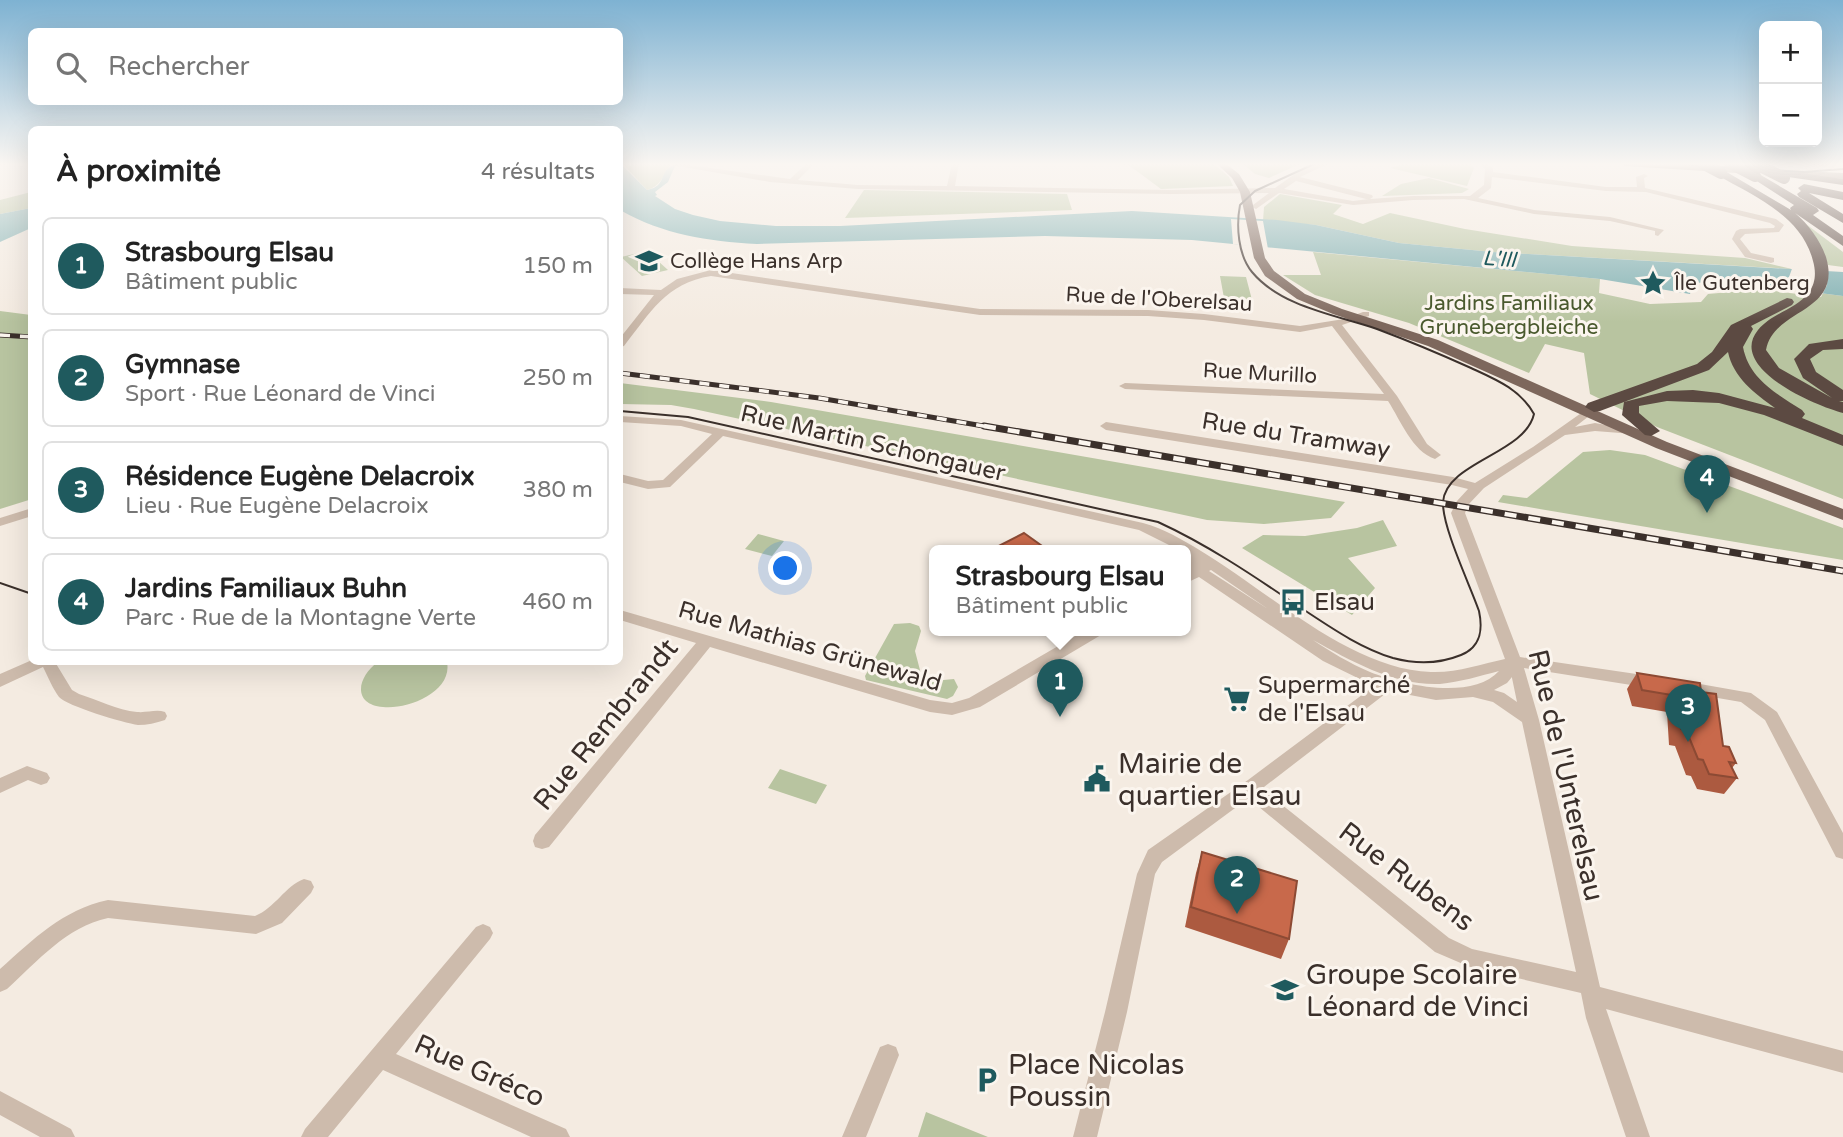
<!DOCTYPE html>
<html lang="fr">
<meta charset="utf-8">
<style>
body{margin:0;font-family:"Varela Round",sans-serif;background:#f2f2f2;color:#222}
.controls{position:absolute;right:21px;top:21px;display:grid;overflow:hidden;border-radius:10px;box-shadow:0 7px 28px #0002}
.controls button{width:63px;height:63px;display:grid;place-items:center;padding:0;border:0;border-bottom:2px solid #e0e0e0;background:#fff;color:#222;font:35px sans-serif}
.you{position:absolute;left:786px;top:569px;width:24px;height:24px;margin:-18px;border:5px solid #fff;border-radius:50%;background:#1a73e8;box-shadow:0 0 0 10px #1a73e833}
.badge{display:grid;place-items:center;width:46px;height:46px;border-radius:50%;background:#1f5a5e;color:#fff;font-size:23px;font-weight:700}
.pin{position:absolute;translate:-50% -58px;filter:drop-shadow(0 2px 4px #0008)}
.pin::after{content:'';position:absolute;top:37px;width:24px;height:21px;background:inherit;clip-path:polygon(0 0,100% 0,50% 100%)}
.popup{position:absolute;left:929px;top:545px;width:262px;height:91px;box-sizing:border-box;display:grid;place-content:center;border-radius:10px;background:#fff;filter:drop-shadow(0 2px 5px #0005);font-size:23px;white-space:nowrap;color:#767676}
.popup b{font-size:26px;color:#222}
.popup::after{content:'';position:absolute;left:50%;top:100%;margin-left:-14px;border:14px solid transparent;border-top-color:#fff}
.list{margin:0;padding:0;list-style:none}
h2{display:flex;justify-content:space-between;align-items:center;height:91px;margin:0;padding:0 28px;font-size:30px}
h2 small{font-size:23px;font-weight:400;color:#767676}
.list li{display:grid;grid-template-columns:46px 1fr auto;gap:21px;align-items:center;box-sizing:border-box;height:98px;margin:0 14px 14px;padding:0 14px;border:2px solid #e0e0e0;border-radius:10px}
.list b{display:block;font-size:26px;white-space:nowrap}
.list p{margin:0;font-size:23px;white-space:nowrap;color:#767676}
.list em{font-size:23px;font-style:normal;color:#767676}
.icon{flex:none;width:38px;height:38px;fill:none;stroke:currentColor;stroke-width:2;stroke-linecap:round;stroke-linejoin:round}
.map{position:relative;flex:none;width:1843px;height:1137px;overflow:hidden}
.search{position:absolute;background:#fff;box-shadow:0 7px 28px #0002;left:28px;top:28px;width:595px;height:77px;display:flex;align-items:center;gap:18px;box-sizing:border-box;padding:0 24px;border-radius:10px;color:#767676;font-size:26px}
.panel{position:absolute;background:#fff;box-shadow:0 7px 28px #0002;left:28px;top:126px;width:595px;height:539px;border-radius:10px}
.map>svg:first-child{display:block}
</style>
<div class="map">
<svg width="1843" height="1137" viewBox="0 0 1843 1137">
<rect width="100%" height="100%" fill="#f4ebe1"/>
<!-- green -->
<path fill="#b8c4a0" d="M 622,163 L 679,163 L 671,164 C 664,175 660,187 647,190 Z
M 1120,163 L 1213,163 L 1229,177 L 1233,186 L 1161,189 L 1130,166 Z
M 1242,163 L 1302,163 L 1269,178 L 1255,174 Z
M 1406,163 L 1469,163 L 1474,168 L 1467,186 L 1390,168 Z
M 1429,178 L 1469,189 L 1462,193 L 1382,196 L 1401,184 Z
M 864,190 L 1067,194 L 1072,210 L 845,218 Z
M 31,192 L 31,208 L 0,214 L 0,200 Z
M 1280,194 L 1342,205 L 1333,214 L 1363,224 L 1390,213 L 1465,229 L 1572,246 L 1745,258 L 1792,269 L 1493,252 L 1399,243 L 1316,225 L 1263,221 L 1264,207 Z
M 1798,218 L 1843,252 L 1843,267 L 1828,265 L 1815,236 Z
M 647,251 L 668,270 L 642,276 L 621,257 Z
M 1313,252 L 1600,279 L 1599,293 L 1650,304 L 1701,302 L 1708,294 L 1752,290 L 1748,287 L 1780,288 L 1843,296 L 1843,499 L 1657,427 L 1590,394 L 1584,353 L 1545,344 L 1529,373 L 1409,323 L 1315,295 L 1283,275 L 1321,275 Z
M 1220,276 L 1246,277 L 1252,300 L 1224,298 Z
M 0,311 L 31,315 L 32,499 L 0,509 Z
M 620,383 L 771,402 L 1345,502 L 1331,518 L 1264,524 L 1207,520 L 694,409 L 671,405 L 620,404 Z
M 1610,450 L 1645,455 L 1843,528 L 1843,560 L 1498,502 L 1503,495 L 1527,498 L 1583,452 Z
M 1383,520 L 1397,546 L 1348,558 L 1375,588 L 1352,615 L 1242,548 L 1263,535 L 1305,536 L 1357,528 Z
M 758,534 L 784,541 L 772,556 L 745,549 Z
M 910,623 L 919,626 L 921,631 L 915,651 L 921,674 L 933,681 L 954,679 L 958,687 L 953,696 L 947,699 L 866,680 L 865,676 L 894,624 Z
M 378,662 L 447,662 C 453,692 407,710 383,707 C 351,704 358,676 378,662 Z
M 780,769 L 827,785 L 816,804 L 768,788 Z
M 926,1112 L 988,1137 L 918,1137 Z"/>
<!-- water -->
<path fill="#7fb0b2" d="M 620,163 L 647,190 C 673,185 652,163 690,163 L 675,166 L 668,182 L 655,192 L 657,195 L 655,196 L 675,209 L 693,215 L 720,221 L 776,226 L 840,226 L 1132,211 L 1277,220 L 1316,225 L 1399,243 L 1493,252 L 1843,272 L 1843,296 L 1780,288 L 1689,282 L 1692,287 L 1690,294 L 1600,279 L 1192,240 L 1045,236 L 757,244 C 707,241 664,235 620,210 Z
M 31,208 L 31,228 L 0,242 L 0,214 Z"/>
<!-- pier -->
<path fill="#f4ebe1" d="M 1231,219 L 1263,221 L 1268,249 L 1233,244 Z
M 1793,266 L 1828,268 L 1827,285 L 1821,297 L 1775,291 L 1789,277 Z"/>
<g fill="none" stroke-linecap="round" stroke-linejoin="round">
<!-- minor -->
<path fill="#cdbbac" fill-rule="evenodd" d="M 0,163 L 12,163 L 0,166 Z
M 807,163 L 815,163 L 798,180 L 858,185 L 947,186 L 952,163 L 959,163 L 955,186 L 1171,190 L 1275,188 L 1303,168 L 1321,163 L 1330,163 L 1300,177 L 1372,195 L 1373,197 L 1370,199 L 1413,196 L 1470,196 L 1484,185 L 1485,169 L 1478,163 L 1486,163 L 1493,168 L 1493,172 L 1606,187 L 1637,187 L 1636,177 L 1644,174 L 1648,176 L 1644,178 L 1645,188 L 1776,219 L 1784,225 L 1779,232 L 1745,234 L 1740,239 L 1751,253 L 1774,258 L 1774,262 L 1771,263 L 1745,257 L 1732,239 L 1736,231 L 1740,229 L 1774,228 L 1775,226 L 1770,223 L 1646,192 L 1606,191 L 1492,177 L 1491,188 L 1478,198 L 1534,210 L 1610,217 L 1664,230 L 1658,236 L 1655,235 L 1655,231 L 1610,221 L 1534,214 L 1464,199 L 1413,200 L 1353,205 L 1279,193 L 1256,209 L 1252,207 L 1253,205 L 1269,193 L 1171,194 L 858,189 L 770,182 L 678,166 L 682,164 L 790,179 ZM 1296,181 L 1366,199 L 1369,199 L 1353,201 L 1284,189 Z
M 1810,163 L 1823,163 L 1828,165 L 1824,167 Z
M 711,270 L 980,309 L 1148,310 L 1204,314 L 1300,326 L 1344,319 L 1363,312 L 1369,312 L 1369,316 L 1342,325 L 1397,396 L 1427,444 L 1441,455 L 1435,459 C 1412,451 1401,421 1388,401 L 1125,389 L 1119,386 L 1125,383 L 1384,394 L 1332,326 L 1300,332 L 1204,320 L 1148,316 L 980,315 L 711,276 C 666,283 650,313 624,346 L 620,347 L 620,338 L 654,295 L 620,294 L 620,288 L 661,290 L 677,279 Z
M 1594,404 L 1598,405 L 1598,409 L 1575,427 L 1595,423 L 1633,430 L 1633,434 L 1595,431 L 1565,435 L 1484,488 L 1468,505 L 1465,513 L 1520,657 L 1650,676 L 1656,678 L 1658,682 L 1656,686 L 1650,688 L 1524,668 L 1539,720 L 1600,987 L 1843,1051 L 1843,1073 L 1606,1009 L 1650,1137 L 1626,1137 L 1586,1018 L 1581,993 L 1470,967 L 1435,952 L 1253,802 L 1250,797 L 1162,862 L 1155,874 L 1127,1012 L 1097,1137 L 1073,1137 L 1105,1012 L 1137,874 L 1148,850 L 1248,780 L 1374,686 L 1323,661 L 1199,577 L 1186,583 L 1186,572 L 1190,570 L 1186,567 L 1186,556 L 1191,557 L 1186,554 L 1186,551 L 1181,551 L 1139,530 L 723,436 L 670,487 L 648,489 L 620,482 L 620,474 L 648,481 L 663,480 L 712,434 L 681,426 L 620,422 L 620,416 L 681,420 L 1143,523 C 1163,528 1183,540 1201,551 C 1268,591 1351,670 1431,672 C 1457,673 1481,664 1505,659 L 1451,513 L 1457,501 L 1468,489 L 1452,485 L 1106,430 L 1100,426 L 1106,422 L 1453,477 L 1475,483 L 1533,447 ZM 1211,570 L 1268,609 L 1209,571 ZM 1313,640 C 1351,661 1395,686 1440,684 C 1460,682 1480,676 1499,671 C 1472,701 1402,685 1370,672 C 1349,663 1331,652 1313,640 ZM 1512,677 L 1512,678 L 1517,702 L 1504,693 L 1494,690 L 1507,683 ZM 1389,691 L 1436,700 L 1473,697 L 1493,702 L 1522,722 L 1576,972 L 1472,949 L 1449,938 L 1266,792 L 1264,787 Z
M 32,508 L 32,516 L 0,526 L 0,518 Z
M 620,610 L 930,700 L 952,703 L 969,698 L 1084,631 L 1103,631 L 1101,635 L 980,707 L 952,715 L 930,712 L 710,647 L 549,847 L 542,849 L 535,847 L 533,841 L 535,835 L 696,643 L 620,620 Z
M 32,660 L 55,662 L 72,690 L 79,694 C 98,700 117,710 137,712 C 147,713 156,709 165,712 L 167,716 L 165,720 C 156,723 147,725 138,725 C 124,723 67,706 59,697 C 53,689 48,677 43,667 L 0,687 L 0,674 Z
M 1683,681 L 1751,693 L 1777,712 L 1843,833 L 1843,859 L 1836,857 L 1765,720 L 1741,702 L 1677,691 L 1675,687 L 1677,683 Z
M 27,766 L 47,773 L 50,778 L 47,783 L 41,785 L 28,780 L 0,793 L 0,778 Z
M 304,879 L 311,881 L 314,887 L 311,893 L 282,923 L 256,934 L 108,918 C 66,927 38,961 7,989 L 0,992 L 0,969 C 34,939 62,910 108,900 L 255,916 C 275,908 285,886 304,879 Z
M 483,924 L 490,927 L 493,933 L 490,939 L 396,1054 L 566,1129 L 570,1137 L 531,1137 L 383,1070 L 328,1137 L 301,1137 L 305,1129 L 476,927 Z
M 888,1044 L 896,1047 L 899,1055 L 866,1137 L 842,1137 L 880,1047 Z
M 0,1091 L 71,1129 L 75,1137 L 40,1137 L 0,1115 Z"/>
<!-- major -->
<path fill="#7d675c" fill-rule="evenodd" d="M 1216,163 L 1225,163 L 1239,174 L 1250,192 L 1265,258 L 1274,271 L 1305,294 L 1342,309 L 1438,340 L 1667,442 L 1843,509 L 1843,520 L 1656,448 L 1428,346 L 1333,314 L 1297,299 L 1265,276 L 1254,258 L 1240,192 L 1232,178 Z
M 1620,163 L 1752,168 L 1757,171 L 1752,174 L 1625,166 Z
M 1780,170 L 1843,173 L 1843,179 L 1777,175 L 1777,171 Z"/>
<!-- highway -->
<path fill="#5c4a42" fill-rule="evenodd" d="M 1771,169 L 1843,179 L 1843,185 L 1767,174 L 1767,170 Z
M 1717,171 L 1725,171 L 1791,210 L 1790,208 L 1794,205 L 1749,176 L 1759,174 L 1817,208 L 1819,211 L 1813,215 L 1843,236 L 1843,246 L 1795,213 C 1809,225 1820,240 1826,257 C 1843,314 1773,308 1766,350 L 1779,368 L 1832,398 L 1803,378 L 1794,359 L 1809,344 L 1843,339 L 1843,349 L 1823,350 L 1810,359 L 1816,372 L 1843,390 L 1843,401 L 1839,401 L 1843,402 L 1843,413 C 1815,406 1727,368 1758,330 C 1772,313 1797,309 1809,292 C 1816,283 1816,271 1813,261 C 1802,216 1754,196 1717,175 Z
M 1804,184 L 1843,192 L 1843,200 L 1809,193 L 1843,214 L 1843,223 L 1799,197 L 1797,194 L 1801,191 L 1798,188 Z
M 1787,298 L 1792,299 L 1794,302 L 1792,305 L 1751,326 L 1753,329 L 1743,347 C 1749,379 1777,394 1802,410 L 1805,414 L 1802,418 L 1843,435 L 1843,446 L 1764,415 L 1719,403 L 1667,401 L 1639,406 L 1639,413 L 1660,431 L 1651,436 L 1645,435 L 1622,415 L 1624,402 L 1667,391 L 1693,390 L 1719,393 L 1775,408 C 1755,394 1733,377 1728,352 L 1709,370 L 1600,411 L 1594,412 L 1585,407 L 1588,403 L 1697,364 L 1712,352 L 1731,325 Z"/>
<!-- tram -->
<path stroke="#3b302b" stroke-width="2" d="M 1658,163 L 1804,172 L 1843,169
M 620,411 L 688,417 L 1158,522 C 1206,544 1251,574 1295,604 C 1326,624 1357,647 1393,658 C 1415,664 1439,664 1461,655 C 1481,647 1483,630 1479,611 C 1470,585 1442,527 1443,502 C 1446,462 1525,454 1534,414 C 1520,389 1495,379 1471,368 C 1440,354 1409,341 1377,329 C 1336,315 1281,307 1252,272 C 1238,255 1236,226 1240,205 L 1255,191 L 1316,163
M 0,583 L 32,594"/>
<!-- rail-far1 casing -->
<g stroke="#3b302b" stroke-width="5">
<path id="rail-far1" d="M 0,335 L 32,337
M 620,373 L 819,398 L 995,428"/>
</g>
<!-- rail casing -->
<g stroke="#3b302b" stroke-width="7">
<path id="rail" d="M 984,426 L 1843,571"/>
</g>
<!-- rail-far1 -->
<use href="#rail-far1" stroke="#fbf5ee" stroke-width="3.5" stroke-dasharray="10" stroke-linecap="butt"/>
<!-- rail -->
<use href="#rail" stroke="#fbf5ee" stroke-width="4.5" stroke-dasharray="12" stroke-linecap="butt"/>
<!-- highway-bridge -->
<path stroke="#5c4a42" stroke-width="12" d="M 1702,163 L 1721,173
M 1730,163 L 1755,176
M 1754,163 L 1784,178"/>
</g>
<!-- wall -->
<path fill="#ac5a40" d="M 1637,673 L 1701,692 L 1723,746 L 1736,763 L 1732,768 L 1737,778 L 1724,794 L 1697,789 L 1691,776 L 1686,775 L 1675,746 L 1669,745 L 1667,712 L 1632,706 L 1627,689 Z
M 1202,852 L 1289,939 L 1281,959 L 1185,927 L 1196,873 Z"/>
<!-- building -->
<path fill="#c8694b" stroke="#8c4a34" stroke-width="2" d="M 1024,533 L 1049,551 L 991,550 Z
M 1637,673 L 1700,683 L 1701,692 L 1716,694 L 1723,746 L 1729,747 L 1736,763 L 1729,762 L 1737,778 L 1709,774 L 1703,760 L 1698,759 L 1686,730 L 1681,729 L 1678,696 L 1642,690 Z
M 1202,852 L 1297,881 L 1289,939 L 1191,907 Z"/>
<!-- sky -->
<linearGradient id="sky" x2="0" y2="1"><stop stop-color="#7eb2d2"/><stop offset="0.51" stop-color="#faf6f2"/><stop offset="1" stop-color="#faf6f2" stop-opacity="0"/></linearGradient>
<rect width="1843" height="322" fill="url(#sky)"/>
<!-- icons -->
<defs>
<g id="school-bare" transform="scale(2.1)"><path d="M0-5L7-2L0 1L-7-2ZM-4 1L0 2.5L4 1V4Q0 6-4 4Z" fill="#1f5a5e" stroke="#fbf5ee" stroke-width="2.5" paint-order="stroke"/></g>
<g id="sight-bare" transform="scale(2.1)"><path d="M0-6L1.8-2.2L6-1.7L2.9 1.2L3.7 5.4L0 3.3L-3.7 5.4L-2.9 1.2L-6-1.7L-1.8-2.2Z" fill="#1f5a5e" stroke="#fbf5ee" stroke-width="2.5" paint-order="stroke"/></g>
<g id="bus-bare" transform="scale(2.1)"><path d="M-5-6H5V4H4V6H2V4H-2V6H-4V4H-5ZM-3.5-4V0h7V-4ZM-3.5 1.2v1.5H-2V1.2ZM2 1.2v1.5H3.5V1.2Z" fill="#1f5a5e" stroke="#fbf5ee" stroke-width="2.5" paint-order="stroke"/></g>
<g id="supermarket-bare" transform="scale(2.1)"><path d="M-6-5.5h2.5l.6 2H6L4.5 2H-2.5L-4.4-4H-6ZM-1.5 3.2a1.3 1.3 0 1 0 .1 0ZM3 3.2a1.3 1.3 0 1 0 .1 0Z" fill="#1f5a5e" stroke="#fbf5ee" stroke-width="2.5" paint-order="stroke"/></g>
<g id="civic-bare" transform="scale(2.1)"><path d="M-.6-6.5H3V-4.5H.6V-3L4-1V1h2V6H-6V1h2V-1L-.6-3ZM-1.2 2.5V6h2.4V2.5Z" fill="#1f5a5e" stroke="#fbf5ee" stroke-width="2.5" paint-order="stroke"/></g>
<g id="parking-bare" transform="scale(2.1)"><path d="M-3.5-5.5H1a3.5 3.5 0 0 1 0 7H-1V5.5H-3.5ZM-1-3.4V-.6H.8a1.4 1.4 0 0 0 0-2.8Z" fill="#1f5a5e" stroke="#fbf5ee" stroke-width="2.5" paint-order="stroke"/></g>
</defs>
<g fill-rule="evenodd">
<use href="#school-bare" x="649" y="261"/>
<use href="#sight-bare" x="1653" y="283"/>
<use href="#bus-bare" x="1293" y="602"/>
<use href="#supermarket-bare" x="1237" y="699"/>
<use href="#civic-bare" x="1097" y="779"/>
<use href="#school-bare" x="1285" y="990"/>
<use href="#parking-bare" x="987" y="1080"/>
</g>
<g text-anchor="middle" stroke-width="6" stroke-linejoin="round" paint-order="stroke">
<!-- far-water labels -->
<g font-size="21" font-style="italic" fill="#1f5a5e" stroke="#fbf5ee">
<text transform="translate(1499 259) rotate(4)" y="7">L'Ill</text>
</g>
<!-- far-poi labels -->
<g font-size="21" fill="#3b302b" stroke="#fbf5ee" text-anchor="start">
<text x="670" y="268">Collège Hans Arp</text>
<text x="1674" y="290">Île Gutenberg</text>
</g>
<!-- far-street labels -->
<g font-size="21" fill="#3b302b" stroke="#fbf5ee">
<text transform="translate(1159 299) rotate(3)" y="7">Rue de l'Oberelsau</text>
<text transform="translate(1260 373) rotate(3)" y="7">Rue Murillo</text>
</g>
<!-- far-park labels -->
<g font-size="21" fill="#4a5a2e" stroke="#fbf5ee">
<text x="1509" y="310">Jardins Familiaux<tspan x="1509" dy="24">Grunebergbleiche</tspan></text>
</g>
<!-- street labels -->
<g font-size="24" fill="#3b302b" stroke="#fbf5ee">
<text transform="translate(1296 435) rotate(9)" y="8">Rue du Tramway</text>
<text transform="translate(873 443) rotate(13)" y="8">Rue Martin Schongauer</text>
<text transform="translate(810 646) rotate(16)" y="8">Rue Mathias Grünewald</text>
</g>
<!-- poi labels -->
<g font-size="24" fill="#3b302b" stroke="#fbf5ee" text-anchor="start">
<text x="1314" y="610">Elsau</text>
<text x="1258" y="693">Supermarché<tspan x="1258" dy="28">de l'Elsau</tspan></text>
</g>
<!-- near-street labels -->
<g font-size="28" fill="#3b302b" stroke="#fbf5ee">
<text transform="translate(605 724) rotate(-51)" y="10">Rue Rembrandt</text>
<text transform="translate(1567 775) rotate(77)" y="10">Rue de l'Unterelsau</text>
<text transform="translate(1407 876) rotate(37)" y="10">Rue Rubens</text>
<text transform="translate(480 1070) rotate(24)" y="10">Rue Gréco</text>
</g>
<!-- near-poi labels -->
<g font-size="28" fill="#3b302b" stroke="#fbf5ee" text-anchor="start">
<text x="1118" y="773">Mairie de<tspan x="1118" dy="32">quartier Elsau</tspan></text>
<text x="1306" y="984">Groupe Scolaire<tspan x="1306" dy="32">Léonard de Vinci</tspan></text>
<text x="1008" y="1074">Place Nicolas<tspan x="1008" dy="32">Poussin</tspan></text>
</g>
</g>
</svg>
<div class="controls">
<button>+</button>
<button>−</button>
</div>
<div class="you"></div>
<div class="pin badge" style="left:1060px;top:717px">1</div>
<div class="popup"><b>Strasbourg Elsau</b>Bâtiment public</div>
<div class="pin badge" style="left:1237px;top:914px">2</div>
<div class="pin badge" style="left:1688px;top:742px">3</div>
<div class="pin badge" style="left:1707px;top:513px">4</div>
<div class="search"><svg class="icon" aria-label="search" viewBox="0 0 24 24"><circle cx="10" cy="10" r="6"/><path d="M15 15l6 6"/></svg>Rechercher</div>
<section class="panel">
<h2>À proximité<small>4 résultats</small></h2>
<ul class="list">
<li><span class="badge">1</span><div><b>Strasbourg Elsau</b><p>Bâtiment public</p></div><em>150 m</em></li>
<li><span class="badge">2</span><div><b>Gymnase</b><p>Sport · Rue Léonard de Vinci</p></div><em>250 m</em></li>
<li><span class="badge">3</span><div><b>Résidence Eugène Delacroix</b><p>Lieu · Rue Eugène Delacroix</p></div><em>380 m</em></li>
<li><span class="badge">4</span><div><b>Jardins Familiaux Buhn</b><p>Parc · Rue de la Montagne Verte</p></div><em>460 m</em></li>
</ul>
</section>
</div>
